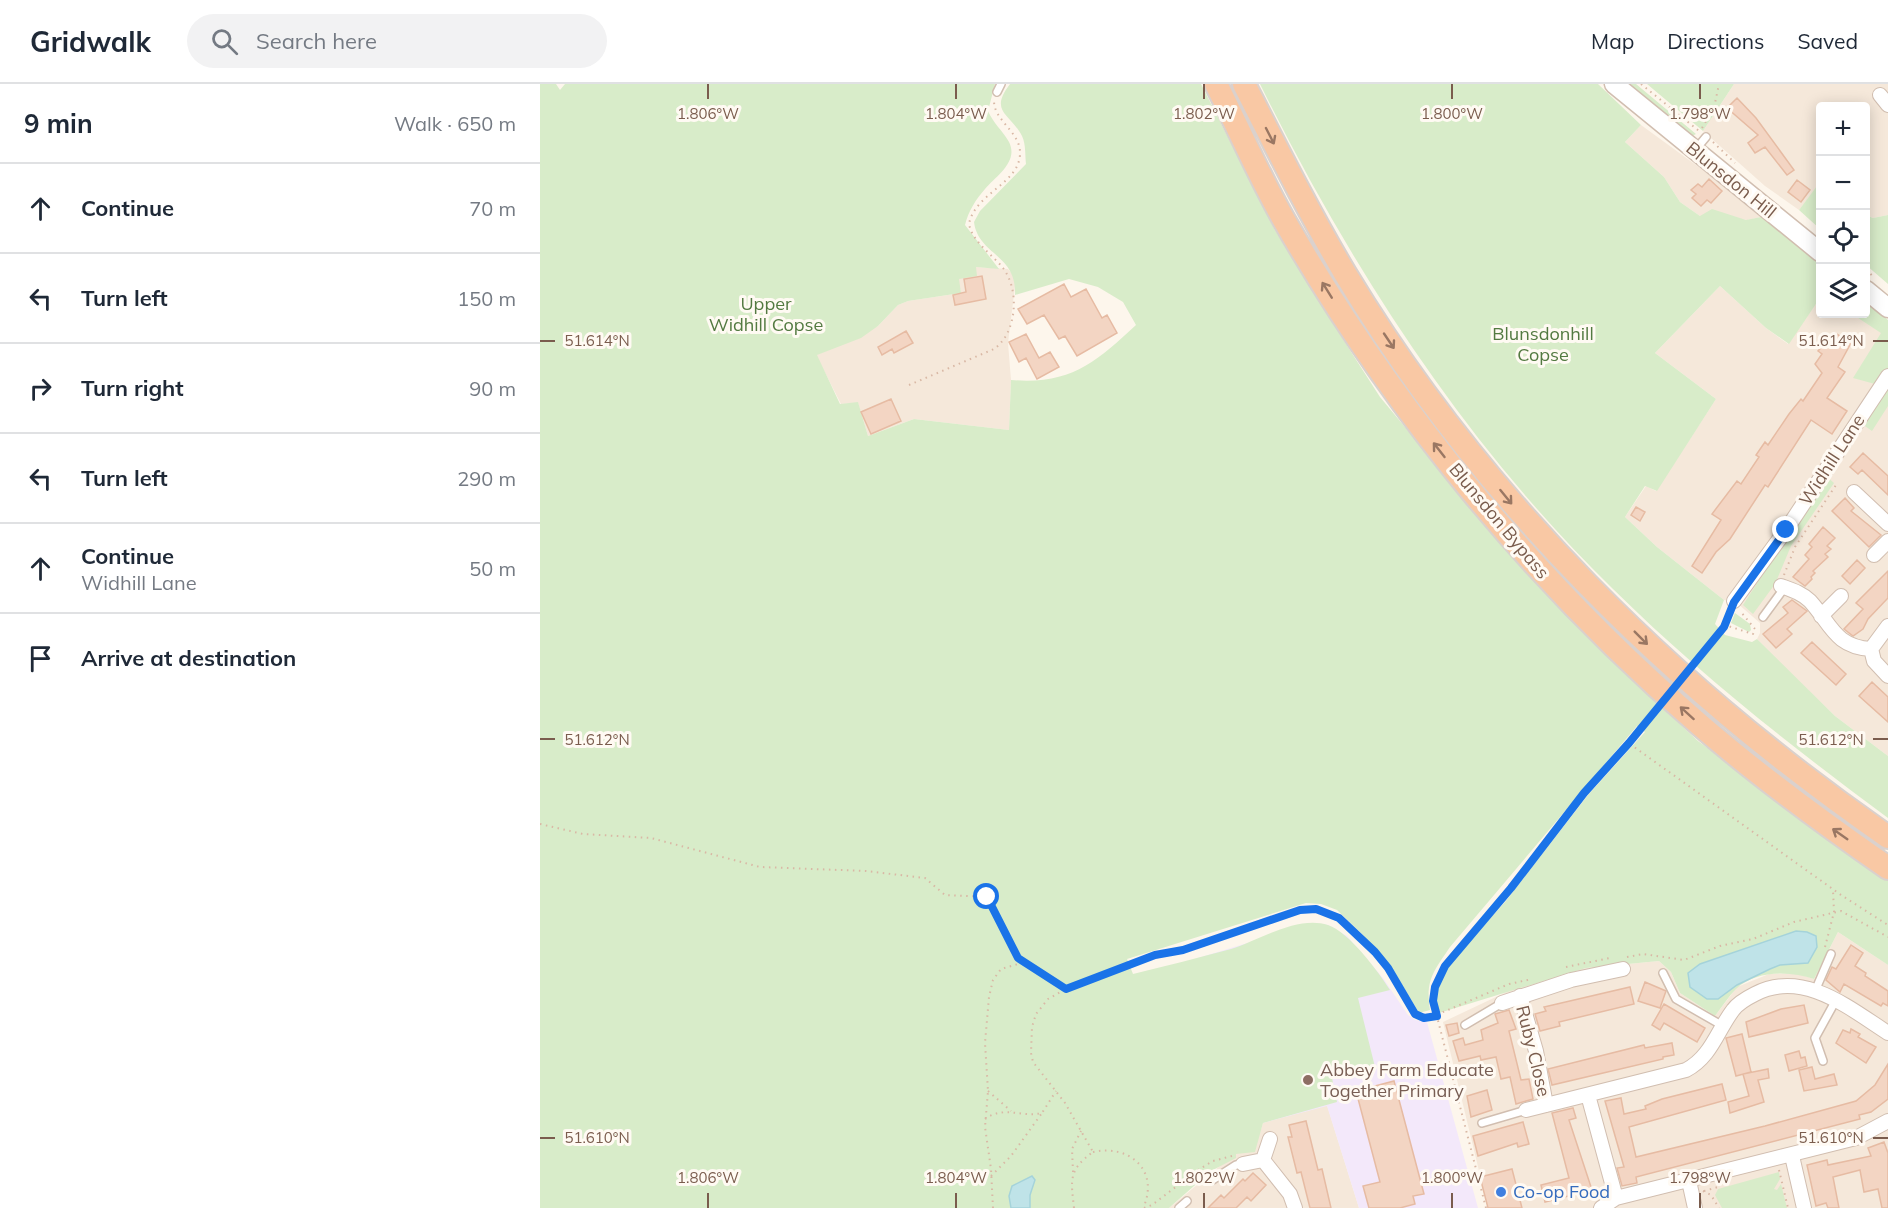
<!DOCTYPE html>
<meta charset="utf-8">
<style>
body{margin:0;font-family:Mulish,sans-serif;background:#f2f2f3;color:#1f2937}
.controls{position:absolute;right:18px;top:18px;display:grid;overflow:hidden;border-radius:6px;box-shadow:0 3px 15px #0003}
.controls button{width:54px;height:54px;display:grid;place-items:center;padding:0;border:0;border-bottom:2px solid #e0e1e3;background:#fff;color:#1f2937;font:30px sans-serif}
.stop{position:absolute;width:18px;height:18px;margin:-14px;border:4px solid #1a73e8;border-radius:50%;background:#fff}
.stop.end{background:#1a73e8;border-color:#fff;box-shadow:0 2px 6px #0008}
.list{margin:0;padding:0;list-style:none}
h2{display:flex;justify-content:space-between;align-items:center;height:78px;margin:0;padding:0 24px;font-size:26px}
h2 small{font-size:20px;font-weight:400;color:#747a83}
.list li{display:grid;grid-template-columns:39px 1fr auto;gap:18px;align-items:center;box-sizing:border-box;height:90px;padding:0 24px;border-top:2px solid #e0e1e3}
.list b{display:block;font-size:22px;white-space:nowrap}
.list p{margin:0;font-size:20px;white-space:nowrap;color:#747a83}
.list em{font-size:20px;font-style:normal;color:#747a83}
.icon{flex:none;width:33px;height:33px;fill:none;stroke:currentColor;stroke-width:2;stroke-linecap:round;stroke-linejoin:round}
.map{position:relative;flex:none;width:1348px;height:1124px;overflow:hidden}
header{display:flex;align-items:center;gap:36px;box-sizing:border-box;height:84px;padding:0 30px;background:#fff;border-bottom:2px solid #e0e1e3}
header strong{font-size:28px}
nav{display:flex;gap:33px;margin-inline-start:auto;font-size:21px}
.search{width:420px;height:54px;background:#f2f2f3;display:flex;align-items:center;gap:15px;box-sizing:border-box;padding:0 21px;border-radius:33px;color:#747a83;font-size:22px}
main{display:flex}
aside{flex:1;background:#fff}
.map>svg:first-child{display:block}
</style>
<header>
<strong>Gridwalk</strong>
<div class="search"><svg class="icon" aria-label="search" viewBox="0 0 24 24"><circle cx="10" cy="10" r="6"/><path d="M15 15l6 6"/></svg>Search here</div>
<nav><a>Map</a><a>Directions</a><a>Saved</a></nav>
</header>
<main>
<aside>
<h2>9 min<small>Walk · 650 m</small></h2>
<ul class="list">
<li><svg class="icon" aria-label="ahead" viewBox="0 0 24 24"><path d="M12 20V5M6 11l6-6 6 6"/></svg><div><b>Continue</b></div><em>70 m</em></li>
<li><svg class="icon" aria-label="left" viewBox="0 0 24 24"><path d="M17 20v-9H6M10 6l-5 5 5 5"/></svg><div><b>Turn left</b></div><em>150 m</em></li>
<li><svg class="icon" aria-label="right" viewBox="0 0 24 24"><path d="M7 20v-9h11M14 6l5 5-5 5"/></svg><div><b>Turn right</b></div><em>90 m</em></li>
<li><svg class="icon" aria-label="left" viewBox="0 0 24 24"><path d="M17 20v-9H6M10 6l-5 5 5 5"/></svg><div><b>Turn left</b></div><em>290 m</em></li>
<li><svg class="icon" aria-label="ahead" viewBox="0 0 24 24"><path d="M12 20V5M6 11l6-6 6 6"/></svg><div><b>Continue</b><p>Widhill Lane</p></div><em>50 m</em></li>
<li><svg class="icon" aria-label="arrive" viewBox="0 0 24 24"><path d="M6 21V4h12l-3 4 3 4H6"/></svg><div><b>Arrive at destination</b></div></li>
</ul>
</aside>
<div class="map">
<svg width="1348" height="1124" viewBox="0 0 1348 1124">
<rect width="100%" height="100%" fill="#fdf6ec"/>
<!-- residential -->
<path fill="#f5e8da" d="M 1194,0 L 1348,0 L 1348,131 L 1333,134 L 1326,131 L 1326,22 L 1280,22 L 1280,103 L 1277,103 L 1259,126 L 1225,102 L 1163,47 Z
M 1101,41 L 1226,132 L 1207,136 L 1160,132 L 1140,118 L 1124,93 L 1085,58 Z
M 436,183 L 468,185 L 476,194 L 468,259 L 471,296 L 469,346 L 374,335 L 328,352 L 318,319 L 301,320 L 276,271 L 338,242 L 358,221 L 368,217 L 421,209 L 418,195 Z
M 1180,202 L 1226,244 L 1248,260 L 1280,214 L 1280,230 L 1326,230 L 1348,236 L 1348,672 L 1295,632 L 1240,579 L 1217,555 L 1220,549 L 1220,539 L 1197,519 L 1184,516 L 1117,463 L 1085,433 L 1106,402 L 1116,407 L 1176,315 L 1115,269 Z
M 1298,848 L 1348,881 L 1348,1124 L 948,1124 L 903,938 L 977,903 L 1046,884 L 1119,877 L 1131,888 L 1140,909 L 1175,932 L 1197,903 L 1229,890 L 1256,889 L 1274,895 Z
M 787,1021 L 819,1124 L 629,1124 L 720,1049 L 723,1039 Z"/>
<!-- education -->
<path fill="#f3e8fa" d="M 773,839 L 788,841 L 807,852 L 843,894 L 868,931 L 875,936 L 887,938 L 938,1124 L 819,1124 L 787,1022 L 715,1041 L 658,874 Z"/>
<!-- green -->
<path fill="#d8ecc9" d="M 0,0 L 16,0 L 20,6 L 25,0 L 455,0 L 448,27 C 453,39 463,47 469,58 C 479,78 456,92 445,105 C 436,115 428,128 425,141 L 459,185 L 436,183 L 437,192 L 419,195 L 421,209 L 368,217 L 358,221 L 338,242 L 321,254 L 277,271 L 300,320 L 318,318 L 328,352 L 374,335 L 469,346 L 471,296 C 530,301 555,279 596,241 L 583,218 L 558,203 L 529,195 L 475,211 C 477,170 438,171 434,138 L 440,127 L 486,80 C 485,72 486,60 482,52 C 469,28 449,28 470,0 L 661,0 L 735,146 L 813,271 L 840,313 L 967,466 L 1056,561 L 1158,657 L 1348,795 L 1348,881 L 1298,848 L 1274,895 C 1250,887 1216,886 1196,905 C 1188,913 1182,923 1175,932 L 1140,909 L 1131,888 L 1119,877 L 1046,884 L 899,929 L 896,918 L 896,903 L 911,878 L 965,818 L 1048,711 L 1105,648 L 1097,642 L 910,863 C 894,887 885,896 890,926 L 879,929 L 854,887 L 821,849 L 797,826 L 781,820 L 766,819 L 587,875 L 593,890 C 625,882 658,874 691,865 C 719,856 758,831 788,841 C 809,848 838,887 850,906 L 818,914 L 835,983 L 792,994 L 797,1018 L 723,1039 L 715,1068 L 696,1070 L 696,1074 L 671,1087 L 629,1124 L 0,1124 Z
M 720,0 L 1058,0 L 1101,41 L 1085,58 L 1124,93 L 1140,118 L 1160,132 L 1172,125 L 1206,136 L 1226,132 L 1231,134 L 1280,178 L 1280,214 L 1249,260 L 1226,244 L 1180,202 L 1115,269 L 1176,315 L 1117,407 L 1105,402 L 1085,433 L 1117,463 L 1184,516 L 1175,540 L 1185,551 L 1212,558 L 1217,555 L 1295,632 L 1348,672 L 1348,734 C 1252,663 1158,589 1073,505 C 925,361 811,184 720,0 Z
M 1087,0 L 1096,0 L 1156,50 L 1150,53 Z
M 1107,0 L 1194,0 L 1163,47 Z
M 1277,102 L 1280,103 L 1280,145 L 1259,126 Z
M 1326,131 L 1333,134 L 1348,131 L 1348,200 L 1326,181 Z
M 1326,217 L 1348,236 L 1348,322 L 1332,347 L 1322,340 L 1335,300 L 1313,294 L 1341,249 L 1312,230 L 1326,230 Z
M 1286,392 L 1294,399 L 1251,462 L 1235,500 L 1213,530 L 1203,521 Z
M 1195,529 L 1210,540 L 1211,546 L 1209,548 L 1191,539 Z
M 1239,1088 L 1240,1095 L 1234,1105 L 1237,1106 L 1241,1100 L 1247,1124 L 1182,1124 L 1175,1111 L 1178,1105 Z"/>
<!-- water -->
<path fill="#bfe3e8" stroke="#a5d3da" stroke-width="1.5" d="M 1256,847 L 1267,848 L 1276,852 L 1277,863 L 1268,879 L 1240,881 L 1230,885 L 1197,901 L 1178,915 L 1167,915 L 1150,903 L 1148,889 L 1160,880 Z
M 492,1092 L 495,1096 L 490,1111 L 490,1124 L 471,1124 L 469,1112 L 472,1102 Z"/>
<!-- building -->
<path fill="#f3d5c3" stroke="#e6bba3" stroke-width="1.5" d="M 1197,14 L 1216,34 L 1254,86 L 1247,91 L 1225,63 L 1215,69 L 1208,59 L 1218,51 L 1187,24 Z
M 1169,95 L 1182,107 L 1171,119 L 1167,116 L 1161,122 L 1152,114 L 1156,110 L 1151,106 L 1158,100 L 1162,103 Z
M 1257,96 L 1270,106 L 1261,118 L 1248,108 Z
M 442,192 L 446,215 L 415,221 L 413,211 L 426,208 L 424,195 Z
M 524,200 L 531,213 L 546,205 L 562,234 L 567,231 L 577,249 L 537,272 L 525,252 L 519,255 L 504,231 L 487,240 L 478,225 Z
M 366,247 L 373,259 L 354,269 L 352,265 L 342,271 L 338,263 Z
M 1295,249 L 1311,259 L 1298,283 L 1305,288 L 1287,314 L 1307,327 L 1292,350 L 1271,336 L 1228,403 L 1225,401 L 1190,455 L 1176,468 L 1162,489 L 1152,482 L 1181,436 L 1172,430 L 1197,397 L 1201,400 L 1219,373 L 1216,371 L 1225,358 L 1228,361 L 1249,330 L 1261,315 L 1263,317 L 1282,289 L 1275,280 L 1282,270 L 1278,267 Z
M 486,250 L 499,274 L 510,268 L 519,283 L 497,295 L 486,274 L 479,278 L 469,258 Z
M 351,315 L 361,337 L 331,350 L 321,328 Z
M 1323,369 L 1348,392 L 1348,411 L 1322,386 L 1318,390 L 1310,383 Z
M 1305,414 L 1314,424 L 1311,427 L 1341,451 L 1329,463 L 1292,427 Z
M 1096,423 L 1105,428 L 1100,437 L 1091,431 Z
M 1283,443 L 1295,454 L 1287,462 L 1291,465 L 1285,470 L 1288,473 L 1273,487 L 1275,489 L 1271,493 L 1272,495 L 1265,502 L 1253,493 L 1269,475 L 1265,471 L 1272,463 L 1269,460 Z
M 1317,476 L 1325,484 L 1310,500 L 1302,492 Z
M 1348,487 L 1348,514 L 1328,535 L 1323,545 L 1313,552 L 1304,545 L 1323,525 L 1316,519 Z
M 1252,516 L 1267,527 L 1247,545 L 1252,550 L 1236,564 L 1223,550 L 1248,529 L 1243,523 Z
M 1272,558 L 1306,590 L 1296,601 L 1261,569 Z
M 1332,598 L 1348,613 L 1348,638 L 1319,612 Z
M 1311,861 L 1323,869 L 1315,882 L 1326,889 L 1325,892 L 1348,907 L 1348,922 L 1343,919 L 1341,922 L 1304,900 L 1300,908 L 1286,896 L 1292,883 L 1296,885 Z
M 1105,898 L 1126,907 L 1120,924 L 1098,917 Z
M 1090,903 L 1094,920 L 1019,938 L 1020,942 L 1000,947 L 995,930 L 1006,927 L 1004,923 Z
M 1124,920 L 1165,944 L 1157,958 L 1124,939 L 1120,946 L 1112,941 Z
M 1264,921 L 1268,939 L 1209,953 L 1206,938 L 1241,925 Z
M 969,926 L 976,945 L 969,947 L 981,996 L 989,995 L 993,1015 L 976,1020 L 970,993 L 961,995 L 956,973 L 941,976 L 940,972 L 919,977 L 913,957 L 923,954 L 925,961 L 943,956 L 941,946 L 958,939 L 955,930 Z
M 917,939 L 919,949 L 909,952 L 906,941 Z
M 1311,945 L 1320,950 L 1318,953 L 1336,963 L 1326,979 L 1296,959 L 1303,946 L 1310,949 Z
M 1202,950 L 1211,988 L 1196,992 L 1186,954 Z
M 1132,959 L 1134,971 L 1123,973 L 1123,975 L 1012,1001 L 1008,985 L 1104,961 L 1105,964 Z
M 1259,967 L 1261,974 L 1265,973 L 1267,982 L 1249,987 L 1245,971 Z
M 1348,980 L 1348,1015 L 1331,1028 L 1319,1031 L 1320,1035 L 1096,1093 L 1097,1099 L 1082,1102 L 1077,1084 L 1084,1083 L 1065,1017 L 1081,1014 L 1084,1030 L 1106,1025 L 1105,1022 L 1122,1015 L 1182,1000 L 1186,1016 L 1089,1043 L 1096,1073 L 1225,1042 L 1316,1017 L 1335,1001 Z
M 1272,983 L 1275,995 L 1294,990 L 1297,1001 L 1264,1007 L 1259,986 Z
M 1228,985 L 1229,994 L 1218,996 L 1224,1018 L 1190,1029 L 1188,1018 L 1209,1012 L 1203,990 Z
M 854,997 L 884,1110 L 873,1112 L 875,1120 L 860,1124 L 829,1124 L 823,1102 L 840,1098 L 816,1007 Z
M 947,1006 L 952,1026 L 931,1033 L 927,1012 Z
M 1033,1024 L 1036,1034 L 1029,1036 L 1052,1106 L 1005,1118 L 1001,1101 L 1029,1094 L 1012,1029 Z
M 766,1037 L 778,1086 L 782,1085 L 791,1124 L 770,1124 L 761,1088 L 757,1089 L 748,1053 L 752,1053 L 749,1041 Z
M 983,1038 L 989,1060 L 978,1063 L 977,1059 L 938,1072 L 933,1052 Z
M 1344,1058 L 1348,1069 L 1348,1124 L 1342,1124 L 1338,1105 L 1324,1108 L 1320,1086 L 1293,1093 L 1299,1124 L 1288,1124 L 1286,1119 L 1276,1122 L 1267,1081 L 1287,1076 L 1288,1081 L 1331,1072 L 1328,1064 Z
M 972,1085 L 982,1124 L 948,1124 L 940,1093 Z
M 713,1089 L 726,1101 L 711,1117 L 707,1113 L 696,1124 L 668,1124 L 681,1111 L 684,1114 L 703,1095 L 705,1097 Z"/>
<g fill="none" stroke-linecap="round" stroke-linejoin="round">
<!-- service casing -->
<g stroke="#d1beb0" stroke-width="10">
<path id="service" d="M 457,8 L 461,0
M 1156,65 L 1166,53
M 1223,533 L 1245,503
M 1123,889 L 1136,915 L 1183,942
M 1275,907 L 1291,870
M 925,941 L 962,919
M 1283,977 L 1275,954 L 1296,916
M 942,1039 L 986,1026
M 671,1097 L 696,1081 L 703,1080
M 639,1124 L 647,1117"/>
</g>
<!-- minor casing -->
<g stroke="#d1beb0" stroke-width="16">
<path id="minor" d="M 1340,11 L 1348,21
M 1314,408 L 1348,440
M 1334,471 L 1348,457
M 1241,502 C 1252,506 1262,509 1270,517 C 1291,540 1295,563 1331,565
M 1194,517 L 1246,446 L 1348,292
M 1281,532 L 1301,512
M 1348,542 L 1331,565 L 1334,577 L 1348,592
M 980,912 L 996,967 L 1006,1021
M 962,919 L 1031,896 L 1083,885
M 1048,1011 L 1076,1114
M 986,1026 L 1146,986 C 1171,973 1177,947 1193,926 C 1198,919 1207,914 1215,910 C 1263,885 1309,924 1348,949
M 1252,1072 L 1264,1124
M 723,1076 L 750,1110 L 755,1124
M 703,1080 L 723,1076 L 730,1055
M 1149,1097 L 1155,1124
M 1061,1124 L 1076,1114 L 1316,1054 L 1348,1037"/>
</g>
<!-- tertiary casing -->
<g stroke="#d1beb0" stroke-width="21">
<path id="tertiary" d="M 1074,0 L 1280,168
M 1326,206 L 1348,224"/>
</g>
<!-- trunk casing -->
<g stroke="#dad1cd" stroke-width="26">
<path id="trunk" d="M 676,0 C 699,45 719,92 744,136 C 853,326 994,498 1160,641 C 1219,692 1283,739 1348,784
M 704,0 C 737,65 769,129 806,191 C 942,416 1133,604 1348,753"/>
</g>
<!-- path -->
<path stroke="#d9b8a5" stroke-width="2" stroke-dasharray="1.5 4.5" stroke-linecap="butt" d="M 1101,0 L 1159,47
M 1162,44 L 1174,24 L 1179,0
M 1173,58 L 1195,79
M 1326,186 L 1334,193
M 369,301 L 454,265 C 477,249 480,206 463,184 C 452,170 433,159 429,140 C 435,109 479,100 480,70 C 481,48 454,37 454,17
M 1244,491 L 1255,463 L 1298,398
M 1184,543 L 1190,529
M 1179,547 L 1188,542 L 1213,550 L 1215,545 L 1201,528
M 1090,660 L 1301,811 L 1348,841
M 0,740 L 43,750 L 111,754 L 220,783 L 326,787 L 385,794 L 405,811 L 447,813 L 478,875 L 526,905
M 1285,863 L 1294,828 L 1293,806
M 1087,873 L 1103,870 L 1144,876 L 1180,862 L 1213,855 L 1254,838 L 1301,827 L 1348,853
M 1026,883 L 1070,874
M 448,1007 L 471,1027
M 445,1035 C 464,1021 482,1034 502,1029 L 516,1007
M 553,1068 C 588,1060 619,1085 604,1122
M 1239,1086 L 1248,1124
M 533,1088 L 532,1065 L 541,1047
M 451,1092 L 471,1072 L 502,1029
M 1163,1107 L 1171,1111 L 1179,1124
M 1164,1107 L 1178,1103
M 453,1124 L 451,1085 L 445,1043 L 448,1007 L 445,959 L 449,913 L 453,896 L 461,885 L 485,878
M 534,1124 C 531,1096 528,1086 553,1068 L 525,1019 L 493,978 L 491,969 L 492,943 L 496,930 L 508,915 L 522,907 L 615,871 L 643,866 L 760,826 L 776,825 L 799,834 L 835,869 L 879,933 L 889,934 L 969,900 L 992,895
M 604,1124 L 612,1121 L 658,1086 L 673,1077 L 692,1072
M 946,1124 L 893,917 L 895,903 L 911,874 L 971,804 L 1044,709 L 1091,657"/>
<!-- service -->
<use href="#service" stroke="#fff" stroke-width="7"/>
<!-- minor -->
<use href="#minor" stroke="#fff" stroke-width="14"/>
<!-- tertiary -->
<use href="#tertiary" stroke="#fff" stroke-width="18"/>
<!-- trunk -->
<use href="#trunk" stroke="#f9c8a4" stroke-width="22"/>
<!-- path-bridge -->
<path stroke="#d9b8a5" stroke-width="2" stroke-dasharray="1.5 4.5" stroke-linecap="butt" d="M 1091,657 L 1179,547"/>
</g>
<!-- one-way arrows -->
<defs><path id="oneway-shaft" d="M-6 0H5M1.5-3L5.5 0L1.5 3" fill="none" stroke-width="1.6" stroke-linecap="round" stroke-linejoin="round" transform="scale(1.5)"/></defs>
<g stroke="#9a7763">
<use href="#oneway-shaft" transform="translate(730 52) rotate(63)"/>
<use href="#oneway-shaft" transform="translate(787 206) rotate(-122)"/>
<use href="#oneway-shaft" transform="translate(849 257) rotate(56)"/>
<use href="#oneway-shaft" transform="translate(899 366) rotate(-128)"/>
<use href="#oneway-shaft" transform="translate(966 413) rotate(51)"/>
<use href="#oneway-shaft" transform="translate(1101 554) rotate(45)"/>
<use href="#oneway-shaft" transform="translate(1147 629) rotate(-138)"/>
<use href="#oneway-shaft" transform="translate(1300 750) rotate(-145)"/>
</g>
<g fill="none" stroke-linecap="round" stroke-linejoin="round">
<!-- route -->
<path stroke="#1a73e8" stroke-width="8" d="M 447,813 L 478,874 L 526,905 L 615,871 L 643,866 L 760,826 L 776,825 L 799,834 L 835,868 L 848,884 L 875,930 L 884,934 L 897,932 L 893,917 L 895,903 L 905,882 L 971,804 L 1044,709 L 1089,659 L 1184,543 L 1194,518 L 1246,446"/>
</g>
<!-- ticks -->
<path fill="none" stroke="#7a5c4d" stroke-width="2" d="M 168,0 L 168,15M 416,0 L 416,15M 664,0 L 664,15M 912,0 L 912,15M 1160,0 L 1160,15M 0,257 L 15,257M 1333,257 L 1348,257M 0,655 L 15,655M 1333,655 L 1348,655M 0,1054 L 15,1054M 1333,1054 L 1348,1054M 168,1109 L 168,1124M 416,1109 L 416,1124M 664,1109 L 664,1124M 912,1109 L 912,1124M 1160,1109 L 1160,1124"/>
<!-- markers -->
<circle fill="#8d6e63" stroke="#fffaf3" stroke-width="2" cx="768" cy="996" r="6"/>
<circle fill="#3f7fe0" stroke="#fffaf3" stroke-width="2" cx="961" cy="1108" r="6"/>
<g text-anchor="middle" stroke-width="6" stroke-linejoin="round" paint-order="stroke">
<!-- street labels -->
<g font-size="18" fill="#7a5c4d" stroke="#fffaf3">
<text transform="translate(1191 96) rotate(39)" y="6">Blunsdon Hill</text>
<text transform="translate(1292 376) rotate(-57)" y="6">Widhill Lane</text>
<text transform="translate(959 437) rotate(50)" y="6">Blunsdon Bypass</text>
<text transform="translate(993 967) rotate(76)" y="6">Ruby Close</text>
</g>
<!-- park labels -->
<g font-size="18" fill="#537a41" stroke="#fffaf3">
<text x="226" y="226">Upper<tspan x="226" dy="21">Widhill Copse</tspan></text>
<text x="1003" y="256">Blunsdonhill<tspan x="1003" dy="21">Copse</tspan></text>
</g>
<!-- education labels -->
<g font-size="18" fill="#785e54" stroke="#fffaf3" text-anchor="start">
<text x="780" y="992">Abbey Farm Educate<tspan x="780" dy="21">Together Primary</tspan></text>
</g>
<!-- shop labels -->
<g font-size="18" fill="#366cbe" stroke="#fffaf3" text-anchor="start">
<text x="973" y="1114">Co-op Food</text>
</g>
</g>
<g font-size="15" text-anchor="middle" fill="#7a5c4d" stroke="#fffaf3" stroke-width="6" stroke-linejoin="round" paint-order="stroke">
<text x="168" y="35">1.806°W</text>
<text x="416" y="35">1.804°W</text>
<text x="664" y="35">1.802°W</text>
<text x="912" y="35">1.800°W</text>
<text x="1160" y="35">1.798°W</text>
<text x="57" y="262">51.614°N</text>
<text x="1291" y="262">51.614°N</text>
<text x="57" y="661">51.612°N</text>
<text x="1291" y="661">51.612°N</text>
<text x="57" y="1059">51.610°N</text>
<text x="1291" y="1059">51.610°N</text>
<text x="168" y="1099">1.806°W</text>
<text x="416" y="1099">1.804°W</text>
<text x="664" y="1099">1.802°W</text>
<text x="912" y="1099">1.800°W</text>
<text x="1160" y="1099">1.798°W</text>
</g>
</svg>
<div class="controls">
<button>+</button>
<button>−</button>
<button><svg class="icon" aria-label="locate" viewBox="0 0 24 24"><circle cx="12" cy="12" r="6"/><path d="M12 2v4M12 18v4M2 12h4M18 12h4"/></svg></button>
<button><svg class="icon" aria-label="layers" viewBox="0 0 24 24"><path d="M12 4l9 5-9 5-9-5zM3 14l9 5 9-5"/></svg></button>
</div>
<div class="stop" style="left:447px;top:813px"></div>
<div class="stop end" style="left:1246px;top:446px"></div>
</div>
</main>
